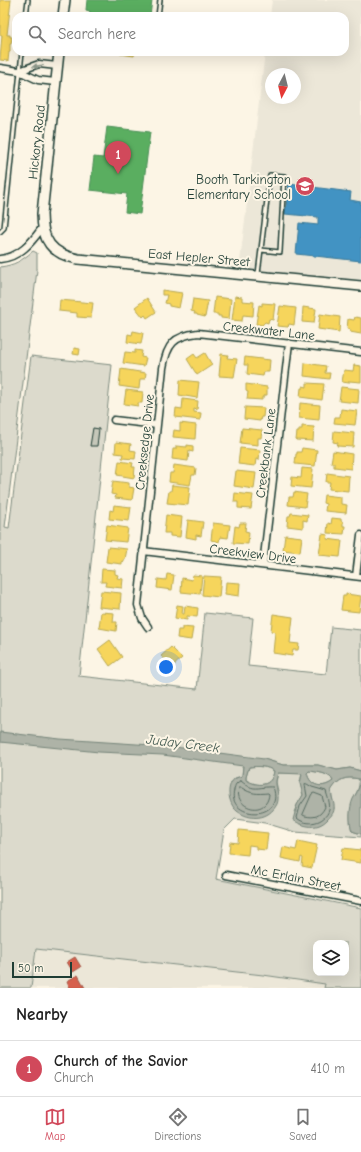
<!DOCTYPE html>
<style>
body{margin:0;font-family:"Comic Neue",sans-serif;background:#f6f6f6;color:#222}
.controls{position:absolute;right:12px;bottom:12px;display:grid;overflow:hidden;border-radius:8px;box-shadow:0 4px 16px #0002}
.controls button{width:36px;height:36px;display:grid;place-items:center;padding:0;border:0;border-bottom:1px solid #e0e0e0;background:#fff;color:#222;font:20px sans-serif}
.compass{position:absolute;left:265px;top:68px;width:36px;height:36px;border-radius:50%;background:#fff;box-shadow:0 4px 16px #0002;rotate:187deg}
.scale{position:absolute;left:12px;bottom:10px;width:60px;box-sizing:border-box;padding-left:4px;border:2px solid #1f3d34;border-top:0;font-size:11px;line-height:14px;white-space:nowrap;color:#1f3d34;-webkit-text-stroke:3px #fcf5e5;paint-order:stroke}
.you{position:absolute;left:166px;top:667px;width:14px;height:14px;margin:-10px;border:3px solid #fff;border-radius:50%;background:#1a73e8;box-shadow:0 0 0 6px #1a73e833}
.badge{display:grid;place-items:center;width:26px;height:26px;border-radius:50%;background:#d1495b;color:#fff;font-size:13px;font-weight:700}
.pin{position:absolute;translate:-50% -33px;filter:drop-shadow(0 1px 2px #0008)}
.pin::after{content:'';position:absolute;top:21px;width:14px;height:12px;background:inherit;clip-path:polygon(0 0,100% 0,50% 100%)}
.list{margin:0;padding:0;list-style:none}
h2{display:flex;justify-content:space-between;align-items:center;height:52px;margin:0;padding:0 16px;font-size:17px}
h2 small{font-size:13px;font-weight:400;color:#767676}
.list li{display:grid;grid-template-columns:26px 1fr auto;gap:12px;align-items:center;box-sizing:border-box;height:56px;padding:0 16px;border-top:1px solid #e0e0e0}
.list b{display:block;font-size:15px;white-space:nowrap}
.list p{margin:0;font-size:13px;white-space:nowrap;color:#767676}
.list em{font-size:13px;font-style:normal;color:#767676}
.icon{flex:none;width:22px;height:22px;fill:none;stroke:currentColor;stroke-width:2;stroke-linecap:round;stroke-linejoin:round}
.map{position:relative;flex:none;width:361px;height:988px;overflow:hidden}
.search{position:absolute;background:#fff;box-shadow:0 4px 16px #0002;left:12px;right:12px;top:12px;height:44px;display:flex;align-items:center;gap:10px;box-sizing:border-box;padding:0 14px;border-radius:12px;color:#767676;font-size:15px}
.sheet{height:108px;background:#fff}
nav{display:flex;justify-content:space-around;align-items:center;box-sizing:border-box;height:56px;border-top:1px solid #e0e0e0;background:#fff;font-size:11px;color:#767676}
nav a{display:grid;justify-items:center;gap:2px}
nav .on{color:#d1495b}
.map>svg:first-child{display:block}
</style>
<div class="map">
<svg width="361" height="988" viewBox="0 0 361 988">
<rect width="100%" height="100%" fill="#fcf5e5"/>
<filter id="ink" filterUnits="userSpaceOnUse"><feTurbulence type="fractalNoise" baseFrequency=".025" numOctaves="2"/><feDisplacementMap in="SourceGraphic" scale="8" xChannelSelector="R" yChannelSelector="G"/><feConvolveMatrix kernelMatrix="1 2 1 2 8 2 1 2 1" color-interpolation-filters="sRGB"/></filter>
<g filter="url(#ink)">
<!-- built -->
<path fill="#ece7d8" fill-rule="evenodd" d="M 272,0 L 361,0 L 361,280 L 239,270 L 265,52 L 345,52 L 345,16 L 270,16 ZM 271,74 L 295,74 L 295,98 L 271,98 Z
M 35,949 L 263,975 L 325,984 L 324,988 L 31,988 Z"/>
<!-- green -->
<path fill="#dcdacc" stroke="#7e8c80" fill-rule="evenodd" d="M 33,251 L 37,253 L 37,270 L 5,527 L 9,528 L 31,356 L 112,365 L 79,676 L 197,689 L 205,613 L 253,618 L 248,666 L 326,674 L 331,627 L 361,630 L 361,771 L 350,768 L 337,770 L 318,765 L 283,765 L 264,759 L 243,766 L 242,776 L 235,778 L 231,783 L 278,791 L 276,782 L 278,773 L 302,773 L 300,783 L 303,795 L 297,805 L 294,812 L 334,809 L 331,790 C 339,779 345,776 359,779 C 360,789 356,792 353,801 C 350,810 349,821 352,831 L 361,834 L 361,837 L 295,832 L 265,823 L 235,819 L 224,830 L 216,879 L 361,908 L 361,988 L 324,988 L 325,984 L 263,975 L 36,949 L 31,988 L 0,988 L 0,267 C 15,265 21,261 33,251 ZM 316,943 L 346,943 L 346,973 L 316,973 Z
M 249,767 C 258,766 267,766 274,771 C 272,787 258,787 246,780 L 246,777 Z
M 309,771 C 317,772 330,773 333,781 C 323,789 310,787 307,773 Z"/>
<!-- water -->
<path fill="#aeb3a7" stroke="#758479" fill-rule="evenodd" d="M 0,732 L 60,739 L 167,746 L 264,759 L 283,765 L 318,765 L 337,770 L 350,768 L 361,771 L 361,834 L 352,831 C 349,822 349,808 353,799 C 357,792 361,787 359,779 C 345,776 338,779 331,791 C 331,797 335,803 334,809 C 334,813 330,817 327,820 C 317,830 304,827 293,820 L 297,805 L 303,795 L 300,783 L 302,774 L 278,773 C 277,776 276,780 276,782 C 276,790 280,796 277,804 C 269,820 250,821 237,811 C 228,804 225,784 236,778 C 238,777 240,777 242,776 L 243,766 L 163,755 L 99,752 L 0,742 ZM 249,767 C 258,766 267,766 274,771 C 272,787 258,787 246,780 L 246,777 ZM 309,771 C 317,772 330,773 333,781 C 323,789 310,787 307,773 Z"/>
<!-- homes -->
<path fill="#f6d55c" stroke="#b6a750" d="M 0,0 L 11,0 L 7,35 L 10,35 L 10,37 L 12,37 L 11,44 L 10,44 L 10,52 L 9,52 L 8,61 L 0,60 L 2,35 L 0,35 Z
M 121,52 L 135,52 L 134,56 L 121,54 Z
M 162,290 L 182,293 L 179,308 L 169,306 L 169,304 L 165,303 L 167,295 L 162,295 Z
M 235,296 L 242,297 L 242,301 L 254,302 L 253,316 L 243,315 L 242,321 L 232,320 Z
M 215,297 L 231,299 L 229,319 L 221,318 L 221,316 L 218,316 L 218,314 L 213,314 Z
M 147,298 L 156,312 L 147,318 L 145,315 L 143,317 L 135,307 Z
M 193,299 L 208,301 L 205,317 L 197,315 L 197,314 L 194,314 L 195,312 L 191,311 Z
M 60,300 L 93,303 L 91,318 L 77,317 L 77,313 L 59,311 Z
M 262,303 L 275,304 L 273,320 L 269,319 L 268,323 L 265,322 L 262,325 L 256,324 L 259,305 L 262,306 Z
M 280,306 L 296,308 L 294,325 L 289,324 L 288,327 L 277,326 Z
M 303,307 L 316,309 L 314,323 L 302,322 Z
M 320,314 L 340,317 L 339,332 L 318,329 Z
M 355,317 L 361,318 L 361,334 L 350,332 L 350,330 L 347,329 L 348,319 L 354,320 Z
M 133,331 L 143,333 L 141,344 L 127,342 L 128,334 L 132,335 Z
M 74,348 L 80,349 L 79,355 L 73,354 Z
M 135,350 L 142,351 L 141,357 L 146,358 L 144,366 L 123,363 L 125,352 L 135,353 Z
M 205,353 L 212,365 L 197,375 L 187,359 L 194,354 L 197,358 Z
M 221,354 L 228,355 L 227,358 L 237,359 L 234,377 L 219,376 Z
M 245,357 L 270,360 L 269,372 L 264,372 L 263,376 L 247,374 L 248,365 L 244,365 Z
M 305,363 L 326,366 L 325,373 L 330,373 L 329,379 L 304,376 Z
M 354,365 L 361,366 L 361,382 L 349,381 L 349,383 L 342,382 L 344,370 L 353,371 Z
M 121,369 L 146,373 L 145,379 L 140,379 L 139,389 L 119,386 Z
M 180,380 L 199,382 L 197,398 L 179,395 Z
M 307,383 L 324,384 L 322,400 L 300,397 L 301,388 L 303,388 L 303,386 L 307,387 Z
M 246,384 L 267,387 L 267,395 L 265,395 L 264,397 L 262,397 L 262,400 L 247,399 L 248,392 L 246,391 Z
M 341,387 L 359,389 L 358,403 L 339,401 Z
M 126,390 L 143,392 L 142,403 L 138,403 L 138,406 L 124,404 Z
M 183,399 L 198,401 L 197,410 L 194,409 L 194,412 L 201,413 L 200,420 L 175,417 L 176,408 L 182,409 Z
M 300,403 L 320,405 L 319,420 L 299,418 Z
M 245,407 L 264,408 L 263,417 L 261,417 L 260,421 L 244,419 Z
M 341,409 L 357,411 L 355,425 L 334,423 L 335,417 L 340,417 Z
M 180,423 L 196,425 L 195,439 L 173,437 L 174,430 L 180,431 Z
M 302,426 L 314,427 L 313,441 L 296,440 L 297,432 L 299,432 L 299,429 L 302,429 Z
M 242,428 L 262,430 L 261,438 L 258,438 L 258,445 L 240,443 Z
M 334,431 L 354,433 L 353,447 L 337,446 L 338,443 L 333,442 Z
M 116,442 L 131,444 L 130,450 L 136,451 L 135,459 L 122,458 L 123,454 L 115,453 Z
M 187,445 L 193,446 L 193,452 L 189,451 L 188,461 L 172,459 L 173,449 L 176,449 L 176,446 L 187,447 Z
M 240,448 L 260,450 L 259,460 L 256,459 L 255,466 L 238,464 Z
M 302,448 L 317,450 L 315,466 L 295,464 L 296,454 L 297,454 L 297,452 L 301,452 Z
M 333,451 L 352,454 L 351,469 L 334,467 L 334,463 L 331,463 Z
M 119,461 L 133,463 L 132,467 L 135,467 L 134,478 L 117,475 Z
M 174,465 L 196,468 L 195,475 L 192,475 L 190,485 L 169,482 L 170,473 L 173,473 Z
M 302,468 L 313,469 L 311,488 L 291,486 L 292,477 L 301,478 Z
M 236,471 L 256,473 L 254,489 L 234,486 Z
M 327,473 L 349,476 L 348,491 L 329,489 L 330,482 L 326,482 Z
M 113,481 L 129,483 L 129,487 L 134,488 L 132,500 L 115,498 L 116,495 L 111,494 Z
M 172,485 L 190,487 L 188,505 L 167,503 L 169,491 L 171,491 Z
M 294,492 L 307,494 L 305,507 L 288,505 L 289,497 L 293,497 Z
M 235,493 L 253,495 L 251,509 L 238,508 L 238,502 L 234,502 Z
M 324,495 L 341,497 L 341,504 L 347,505 L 346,513 L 325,511 L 326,504 L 323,503 Z
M 114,505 L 131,507 L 129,521 L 109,519 L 110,510 L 113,511 Z
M 291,513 L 308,515 L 307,521 L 303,520 L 303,528 L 287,526 L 288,516 L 290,516 Z
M 166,515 L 182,517 L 180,537 L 170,536 L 170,533 L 164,533 Z
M 332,518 L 341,519 L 341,521 L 343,522 L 343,526 L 345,526 L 344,534 L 327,533 L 328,523 L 331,524 Z
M 188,520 L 203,522 L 201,536 L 196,535 L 196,539 L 186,537 Z
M 213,523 L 230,525 L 228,538 L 220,537 L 219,542 L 211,540 Z
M 240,523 L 246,523 L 245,531 L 249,532 L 248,544 L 233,543 L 235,526 L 239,527 Z
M 107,525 L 128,528 L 126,542 L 105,540 Z
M 322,534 L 328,535 L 327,539 L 342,541 L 340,557 L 319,555 Z
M 285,535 L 302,537 L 300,552 L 283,550 Z
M 108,547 L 127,549 L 125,559 L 124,559 L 124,562 L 122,561 L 122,564 L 106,562 Z
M 102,569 L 115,570 L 115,574 L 118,575 L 117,578 L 123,579 L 122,588 L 105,586 L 106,582 L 101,582 Z
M 167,574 L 174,575 L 172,590 L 157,588 L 158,579 L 166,580 Z
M 193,575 L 202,576 L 200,594 L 181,592 L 182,578 L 192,580 Z
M 204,576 L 221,577 L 219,597 L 202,595 Z
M 226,582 L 240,583 L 239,596 L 225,594 Z
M 101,591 L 121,593 L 120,609 L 99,607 Z
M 346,594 L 361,596 L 359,612 L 341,610 L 343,596 L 346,596 Z
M 177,605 L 183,606 L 182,614 L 184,614 L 185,606 L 198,608 L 197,617 L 187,616 L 187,620 L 175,618 Z
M 101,612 L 114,613 L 113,622 L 117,622 L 116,631 L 99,628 Z
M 273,614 L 293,617 L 290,643 L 299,644 L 298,650 L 293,650 L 292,656 L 273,653 L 275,632 L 271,631 Z
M 182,627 L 193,628 L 191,640 L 177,638 L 178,630 L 182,630 Z
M 110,640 L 122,657 L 110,666 L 98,649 Z
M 171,647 L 182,658 L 172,667 L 161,656 Z
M 239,830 L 268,833 L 266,850 L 256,849 L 256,846 L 249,845 L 248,855 L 229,853 L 230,842 L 238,843 Z
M 298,841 L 317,845 L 312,868 L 302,866 L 303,858 L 301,857 L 300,862 L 281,858 L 283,847 L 296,850 Z
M 343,848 L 361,850 L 361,863 L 341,860 Z"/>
<!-- shops -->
<path fill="#d6604d" stroke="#9f5646" d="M 75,957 L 81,967 L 73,972 L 67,962 Z
M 78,975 L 85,988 L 70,988 L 67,981 Z"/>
<!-- schools -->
<path fill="#4393c3" stroke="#387998" d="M 289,184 L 351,192 L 350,200 L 361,202 L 361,261 L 296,254 L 299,223 L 318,225 L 318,217 L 285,214 Z"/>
<!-- public -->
<path fill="#5aae61" stroke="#488c54" d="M 87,0 L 152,0 L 150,16 L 89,16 L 90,11 L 86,10 Z
M 107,127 L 150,132 L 140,214 L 125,212 L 127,194 L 90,190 L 94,157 L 103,158 Z"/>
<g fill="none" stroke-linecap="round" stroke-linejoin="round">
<!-- shore -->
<path stroke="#586c62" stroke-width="1" d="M 241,781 C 255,793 258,786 273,787 C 286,822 226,820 234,790 C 235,785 236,782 241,781 Z
M 307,784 L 312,787 L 326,791 C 327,796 331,804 329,810 C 325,823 307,827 297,818 L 300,806 L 307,796 L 305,785 Z
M 239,788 L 242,788 C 251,794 257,794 268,793 L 269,794 C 267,818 233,809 239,788 Z
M 312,794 L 314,793 L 322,796 L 325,807 C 320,817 314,818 305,816 L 303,815 Z"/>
</g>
<!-- building -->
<path fill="#c5c7b9" stroke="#1f3d34" d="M 93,428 L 99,429 L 97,446 L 90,446 Z"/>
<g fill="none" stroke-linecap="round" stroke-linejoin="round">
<!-- lane casing -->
<g stroke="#1f3d34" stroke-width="6">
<path id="lane" d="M 26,16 L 28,0
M 158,16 L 160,0
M 0,232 L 4,228 L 22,52
M 258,274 L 270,175 L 284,176 L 280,252 L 261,250"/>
</g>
<!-- street casing -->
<g stroke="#1f3d34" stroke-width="9">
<path id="street" d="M 0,68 L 19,71 L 38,80 L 55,82
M 19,71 L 39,64 L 57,66
M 0,259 C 20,257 31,243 42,228
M 114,420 L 157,425
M 143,551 L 361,577
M 263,565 L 289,343
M 356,576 L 361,535
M 148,627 L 142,618 L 138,605 L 163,368 C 167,344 174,336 198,333 L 361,352
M 226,875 L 361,901"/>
</g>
<!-- secondary casing -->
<g stroke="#1f3d34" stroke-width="12">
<path id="secondary" d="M 63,16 L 65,0
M 59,52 L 42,214 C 42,240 51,254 78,259 L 361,286"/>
</g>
<!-- lane -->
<use href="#lane" stroke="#fcf5e5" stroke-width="3"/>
<!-- street -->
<use href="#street" stroke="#fcf5e5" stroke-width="6"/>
<!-- secondary -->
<use href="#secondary" stroke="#fcf5e5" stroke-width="9"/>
</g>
<!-- one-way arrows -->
<defs><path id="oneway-solid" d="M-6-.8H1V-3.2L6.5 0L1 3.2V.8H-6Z"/></defs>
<use fill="#8e998c" href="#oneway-solid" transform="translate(38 66) rotate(171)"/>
</g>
<!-- icons -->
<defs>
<g id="school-disc" transform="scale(1)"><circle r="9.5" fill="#d1495b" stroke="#fcf5e5"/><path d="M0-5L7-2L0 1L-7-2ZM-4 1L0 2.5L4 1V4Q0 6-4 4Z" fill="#fff"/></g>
</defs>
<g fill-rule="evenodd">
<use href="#school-disc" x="305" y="186"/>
</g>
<g text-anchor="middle" stroke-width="4" stroke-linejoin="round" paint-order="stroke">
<!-- street labels -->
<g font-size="13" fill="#1f3d34" stroke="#fcf5e5">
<text transform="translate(36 142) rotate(-84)" y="5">Hickory Road</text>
<text transform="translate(199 257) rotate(5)" y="5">East Hepler Street</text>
<text transform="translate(269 330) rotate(6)" y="5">Creekwater Lane</text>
<text transform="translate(144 442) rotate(-84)" y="5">Creeksedge Drive</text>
<text transform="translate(265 453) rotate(-83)" y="5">Creekbank Lane</text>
<text transform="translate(253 553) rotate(7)" y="5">Creekview Drive</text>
<text transform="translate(296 877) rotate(11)" y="5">Mc Erlain Street</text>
</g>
<!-- poi labels -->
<g font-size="13" fill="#1f3d34" stroke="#fcf5e5" text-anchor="end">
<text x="291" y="184">Booth Tarkington<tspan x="291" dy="15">Elementary School</tspan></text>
</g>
<!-- water labels -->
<g font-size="14" font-style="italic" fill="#435a51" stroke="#fcf5e5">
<text transform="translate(183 743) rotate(7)" y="5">Juday Creek</text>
</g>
</g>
</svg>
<div class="controls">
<button><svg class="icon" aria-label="layers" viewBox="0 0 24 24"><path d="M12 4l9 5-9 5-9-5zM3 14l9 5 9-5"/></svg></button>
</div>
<svg class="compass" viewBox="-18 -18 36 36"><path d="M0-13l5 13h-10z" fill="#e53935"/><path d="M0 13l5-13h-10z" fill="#767676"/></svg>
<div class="scale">50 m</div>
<div class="you"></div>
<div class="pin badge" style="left:118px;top:174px">1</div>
<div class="search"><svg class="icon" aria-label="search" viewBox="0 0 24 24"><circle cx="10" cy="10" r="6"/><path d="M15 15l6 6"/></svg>Search here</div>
</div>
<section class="sheet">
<h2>Nearby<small></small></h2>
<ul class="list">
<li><span class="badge">1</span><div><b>Church of the Savior</b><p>Church</p></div><em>410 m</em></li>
</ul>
</section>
<nav>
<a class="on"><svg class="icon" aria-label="map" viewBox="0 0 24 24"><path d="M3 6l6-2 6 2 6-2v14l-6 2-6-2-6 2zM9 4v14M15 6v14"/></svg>Map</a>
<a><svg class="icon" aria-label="directions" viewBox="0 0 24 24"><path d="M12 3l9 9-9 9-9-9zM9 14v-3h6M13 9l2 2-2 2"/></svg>Directions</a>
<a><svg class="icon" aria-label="saved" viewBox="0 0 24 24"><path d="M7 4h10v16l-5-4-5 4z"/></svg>Saved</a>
</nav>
